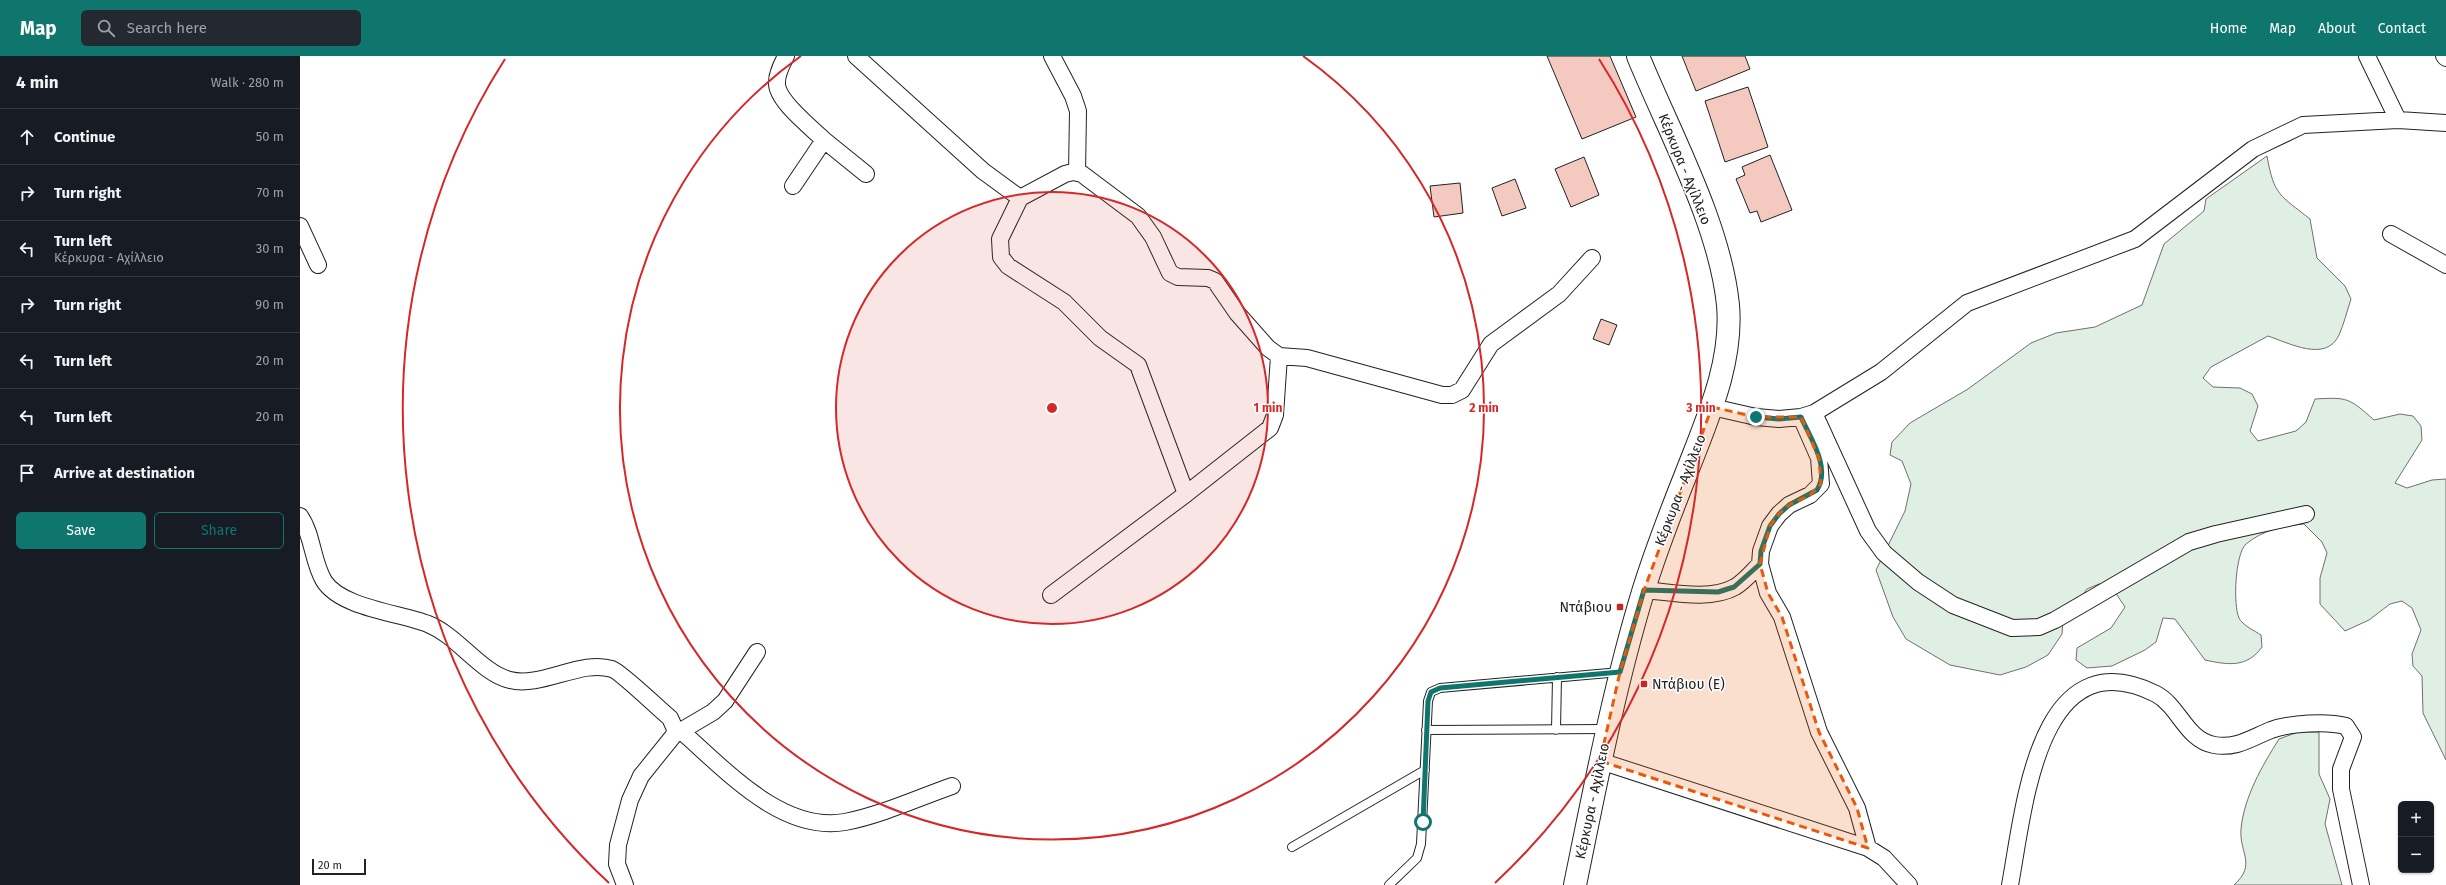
<!DOCTYPE html>
<meta charset="utf-8">
<style>
body{margin:0;font-family:"Fira Sans",sans-serif;background:#242831;color:#f1f3f6}
.controls{position:absolute;right:12px;bottom:12px;display:grid;overflow:hidden;border-radius:6px;box-shadow:0 1px 3px #0004}
.controls button{width:36px;height:36px;display:grid;place-items:center;padding:0;border:0;border-bottom:1px solid #363941;background:#171b24;color:#f1f3f6;font:20px sans-serif}
.scale{position:absolute;left:12px;bottom:10px;width:54px;box-sizing:border-box;padding-left:4px;border:2px solid #222;border-top:0;font-size:11px;line-height:14px;white-space:nowrap;color:#222;-webkit-text-stroke:3px #fff;paint-order:stroke}
.stop{position:absolute;width:12px;height:12px;margin:-9px;border:3px solid #0f766e;border-radius:50%;background:#fff}
.stop.end{background:#0f766e;border-color:#fff;box-shadow:0 1px 4px #0008}
.list{margin:0;padding:0;list-style:none}
h2{display:flex;justify-content:space-between;align-items:center;height:52px;margin:0;padding:0 16px;font-size:17px}
h2 small{font-size:13px;font-weight:400;color:#9ea1a6}
.list li{display:grid;grid-template-columns:26px 1fr auto;gap:12px;align-items:center;box-sizing:border-box;height:56px;padding:0 16px;border-top:1px solid #363941}
.list b{display:block;font-size:15px;white-space:nowrap}
.list p{margin:0;font-size:13px;white-space:nowrap;color:#9ea1a6}
.list em{font-size:13px;font-style:normal;color:#9ea1a6}
.actions{display:flex;gap:8px;padding:12px 16px}
.actions a{flex:1;padding:9px 0;border:1px solid #0f766e;border-radius:6px;text-align:center;font-size:14px;color:#0f766e}
.actions .main{background:#0f766e;color:#fff}
.icon{flex:none;width:22px;height:22px;fill:none;stroke:currentColor;stroke-width:2;stroke-linecap:round;stroke-linejoin:round}
.map{position:relative;flex:none;width:2146px;height:829px;overflow:hidden}
header{display:flex;align-items:center;gap:24px;box-sizing:border-box;height:56px;padding:0 20px;background:#0f766e;color:#fff}
header strong{font-size:19px}
nav{display:flex;gap:22px;margin-inline-start:auto;font-size:14px}
.search{width:280px;height:36px;background:#242831;display:flex;align-items:center;gap:10px;box-sizing:border-box;padding:0 14px;border-radius:6px;color:#9ea1a6;font-size:15px}
main{display:flex}
aside{flex:1;background:#171b24}
.map>svg:first-child{display:block}
</style>
<header>
<strong>Map</strong>
<div class="search"><svg class="icon" aria-label="search" viewBox="0 0 24 24"><circle cx="10" cy="10" r="6"/><path d="M15 15l6 6"/></svg>Search here</div>
<nav><a>Home</a><a>Map</a><a>About</a><a>Contact</a></nav>
</header>
<main>
<aside>
<h2>4 min<small>Walk · 280 m</small></h2>
<ul class="list">
<li><svg class="icon" aria-label="ahead" viewBox="0 0 24 24"><path d="M12 20V5M6 11l6-6 6 6"/></svg><div><b>Continue</b></div><em>50 m</em></li>
<li><svg class="icon" aria-label="right" viewBox="0 0 24 24"><path d="M7 20v-9h11M14 6l5 5-5 5"/></svg><div><b>Turn right</b></div><em>70 m</em></li>
<li><svg class="icon" aria-label="left" viewBox="0 0 24 24"><path d="M17 20v-9H6M10 6l-5 5 5 5"/></svg><div><b>Turn left</b><p>Κέρκυρα - Αχίλλειο</p></div><em>30 m</em></li>
<li><svg class="icon" aria-label="right" viewBox="0 0 24 24"><path d="M7 20v-9h11M14 6l5 5-5 5"/></svg><div><b>Turn right</b></div><em>90 m</em></li>
<li><svg class="icon" aria-label="left" viewBox="0 0 24 24"><path d="M17 20v-9H6M10 6l-5 5 5 5"/></svg><div><b>Turn left</b></div><em>20 m</em></li>
<li><svg class="icon" aria-label="left" viewBox="0 0 24 24"><path d="M17 20v-9H6M10 6l-5 5 5 5"/></svg><div><b>Turn left</b></div><em>20 m</em></li>
<li><svg class="icon" aria-label="arrive" viewBox="0 0 24 24"><path d="M6 21V4h12l-3 4 3 4H6"/></svg><div><b>Arrive at destination</b></div></li>
</ul>
<div class="actions"><a class="main">Save</a><a>Share</a></div>
</aside>
<div class="map">
<svg width="2146" height="829" viewBox="0 0 2146 829">
<rect width="100%" height="100%" fill="#fff"/>
<!-- green -->
<path fill="#e0efe3" stroke="#6f6f6f" d="M 1967,100 C 1974,140 1980,139 2010,163 L 2017,202 L 2045,230 L 2051,243 C 2047,255 2044,268 2039,279 C 2026,307 1989,287 1968,280 L 1911,311 L 1903,322 L 1913,331 L 1940,332 L 1952,338 L 1958,350 L 1950,375 L 1958,385 L 1996,375 L 2006,366 L 2015,343 C 2048,341 2049,342 2074,364 L 2100,358 L 2113,360 L 2121,370 L 2122,384 L 2095,427 L 2107,432 L 2132,424 L 2146,423 L 2146,704 L 2123,657 L 2122,620 L 2113,610 L 2112,598 L 2121,574 L 2112,552 L 2102,545 L 2090,548 L 2069,564 L 2045,575 L 2020,548 L 2020,522 L 2027,497 L 2022,486 L 2004,468 C 1983,470 1963,474 1946,488 C 1935,498 1933,549 1939,562 C 1942,569 1955,575 1961,579 L 1962,591 C 1947,612 1928,609 1905,604 L 1875,563 L 1863,562 L 1856,586 L 1845,594 L 1812,610 L 1787,612 L 1776,604 L 1777,592 L 1811,572 L 1825,551 L 1811,530 L 1799,528 L 1787,533 L 1763,564 L 1762,578 L 1748,599 L 1726,611 L 1700,619 L 1650,609 L 1606,583 L 1593,561 L 1576,514 L 1605,455 L 1611,428 L 1602,405 L 1590,399 L 1592,386 L 1610,367 L 1668,333 L 1731,287 L 1756,277 L 1795,271 L 1842,249 L 1864,188 L 1904,155 L 1906,143 Z
M 1998,676 L 2019,676 L 2019,718 L 2030,743 L 2025,768 L 2042,829 L 1934,829 C 1957,808 1939,797 1941,773 C 1944,741 1962,710 1979,683 Z"/>
<!-- building -->
<path fill="#f3c9c0" stroke="#222" d="M 1247,0 L 1310,0 L 1336,61 L 1282,83 Z
M 1382,0 L 1445,0 L 1450,13 L 1396,35 Z
M 1448,31 L 1468,91 L 1425,106 L 1405,45 Z
M 1470,99 L 1492,154 L 1461,166 L 1457,155 L 1450,157 L 1436,123 L 1445,119 L 1442,111 Z
M 1284,101 L 1299,139 L 1271,151 L 1255,113 Z
M 1215,123 L 1226,152 L 1202,160 L 1192,132 Z
M 1160,127 L 1163,157 L 1134,161 L 1130,130 Z
M 1301,263 L 1317,269 L 1309,289 L 1293,283 Z"/>
<g fill="none" stroke-linecap="round" stroke-linejoin="round">
<!-- service casing -->
<g stroke="#222" stroke-width="10">
<path id="service" d="M 1126,674 L 1306,673
M 1256,674 L 1257,621
M 992,791 L 1125,714
M 1089,829 L 1117,802 L 1121,788 L 1128,645 L 1131,636 L 1140,632 L 1320,616"/>
</g>
<!-- minor casing -->
<g stroke="#222" stroke-width="18">
<path id="minor" d="M 486,0 C 482,8 477,17 477,26 C 475,44 512,72 524,84 L 493,130
M 556,0 L 683,115 L 720,142 L 765,118 L 773,116 L 782,118 L 838,160 L 853,181 L 870,217 L 878,221 L 908,222 L 915,225 L 937,257 L 968,292 L 979,300 L 1007,302 L 1142,339 L 1152,339 L 1162,334 L 1191,288 L 1259,238 L 1292,202
M 752,0 L 773,40 L 778,55 L 777,117
M 2067,0 L 2098,64
M 2144,0 L 2146,2
M 524,84 L 566,118
M 720,142 L 700,183 L 701,201 L 708,210 L 764,246 L 800,282 L 838,309 L 886,438 L 970,372 L 975,359 L 979,300
M 0,170 L 18,209
M 2091,178 L 2146,209
M 1412,351 L 1456,361 L 1479,363 L 1501,361 L 1514,357 L 1581,316 L 1667,247 L 1835,183 L 1953,93 L 2003,69 L 2098,64 L 2146,67
M 1514,357 L 1568,475 L 1584,497 L 1618,526 L 1653,549 L 1712,572 L 1739,571 L 1755,564 L 1889,486 L 1916,478 L 2006,458
M 1501,361 L 1519,402 L 1521,428 L 1510,439 L 1489,449 L 1479,458 L 1470,470 L 1461,495 L 1460,508 L 1468,537 L 1482,561 L 1519,676 L 1557,752 L 1568,792
M 0,460 C 13,479 12,505 24,525 C 41,552 100,557 128,568 C 158,580 181,617 210,624 C 241,632 282,603 312,613 C 321,616 360,654 370,662 L 375,673 L 374,679 L 341,720 L 330,744 L 318,789 L 317,808 L 325,829
M 1344,534 C 1371,536 1410,545 1435,531 C 1445,525 1452,516 1460,508
M 751,539 L 886,438
M 381,675 C 425,713 481,777 545,766 C 581,759 618,742 652,730
M 374,679 L 413,656 L 425,645 L 457,596
M 1300,705 L 1568,792 L 1584,802 L 1609,829
M 1710,829 C 1724,755 1737,579 1856,638 C 1879,650 1886,684 1914,689 C 1936,693 1951,682 1971,674 C 1990,667 2027,665 2046,670 L 2053,681 L 2041,713 L 2041,733 L 2061,829"/>
</g>
<!-- primary casing -->
<g stroke="#222" stroke-width="24">
<path id="primary" d="M 1275,829 C 1295,731 1314,632 1343,536 C 1356,494 1372,453 1388,413 C 1408,361 1433,306 1428,249 C 1420,168 1369,76 1338,0"/>
</g>
<!-- service -->
<use href="#service" stroke="#fff" stroke-width="8"/>
<!-- minor -->
<use href="#minor" stroke="#fff" stroke-width="16"/>
<!-- primary -->
<use href="#primary" stroke="#fff" stroke-width="22"/>
</g>
<g fill="none" stroke-linecap="round" stroke-linejoin="round">
<!-- route -->
<path stroke="#0f766e" stroke-width="5" d="M 1123,766 L 1128,645 L 1131,636 L 1140,632 L 1320,616 L 1344,534 L 1418,536 L 1434,531 L 1460,508 L 1461,495 L 1470,470 L 1479,458 L 1489,449 L 1517,434 C 1531,411 1510,382 1501,361 L 1479,363 L 1456,361"/>
</g>
<!-- marked area -->
<path fill="#e8590c" fill-opacity="0.2" stroke="#e8590c" stroke-width="3" stroke-dasharray="8 5" stroke-linejoin="round" d="M 1412,351 L 1456,361 L 1501,361 L 1519,402 L 1521,428 L 1510,439 L 1489,449 L 1479,458 L 1470,470 L 1460,508 L 1468,537 L 1482,561 L 1519,676 L 1557,752 L 1568,792 L 1300,705 L 1320,616 L 1344,534 Z"/>
<!-- distance rings -->
<circle cx="752" cy="352" r="216" fill="#d62828" fill-opacity=".12"/>
<g fill="none" stroke="#d62828" stroke-width="2">
<circle cx="752" cy="352" r="216"/>
<path d="M1003 0A432 432 0 1 1 501 0"/>
<path d="M309 827A649 649 0 0 1 205 3M1299 3A649 649 0 0 1 1195 827"/>
</g>
<!-- markers -->
<g fill="#c62828" stroke="#fff" stroke-width="1.5">
<rect x="1316" y="547" width="8" height="8" rx="2"/>
<rect x="1340" y="624" width="8" height="8" rx="2"/>
</g>
<g text-anchor="middle" stroke-width="3" stroke-linejoin="round" paint-order="stroke">
<!-- street labels -->
<g font-size="14" fill="#222" stroke="#fff">
<text transform="translate(1385 113) rotate(68)" y="5">Κέρκυρα - Αχίλλειο</text>
<text transform="translate(1380 434) rotate(-69)" y="5">Κέρκυρα - Αχίλλειο</text>
<text transform="translate(1292 745) rotate(-78)" y="5">Κέρκυρα - Αχίλλειο</text>
</g>
<!-- poi labels -->
<g font-size="14" fill="#222" stroke="#fff" text-anchor="end">
<text x="1312" y="556">Ντάβιου</text>
<text x="1352" y="633" text-anchor="start">Ντάβιου (E)</text>
</g>
</g>
<circle cx="752" cy="352" r="6" fill="#d62828" stroke="#fff" stroke-width="2"/>
<g font-size="12" text-anchor="middle" font-weight="bold" fill="#d62828" stroke="#fff" stroke-width="3" stroke-linejoin="round" paint-order="stroke">
<text x="968" y="356">1 min</text>
<text x="1184" y="356">2 min</text>
<text x="1401" y="356">3 min</text>
</g>
</svg>
<div class="controls">
<button>+</button>
<button>−</button>
</div>
<div class="scale">20 m</div>
<div class="stop" style="left:1123px;top:766px"></div>
<div class="stop end" style="left:1456px;top:361px"></div>
</div>
</main>
